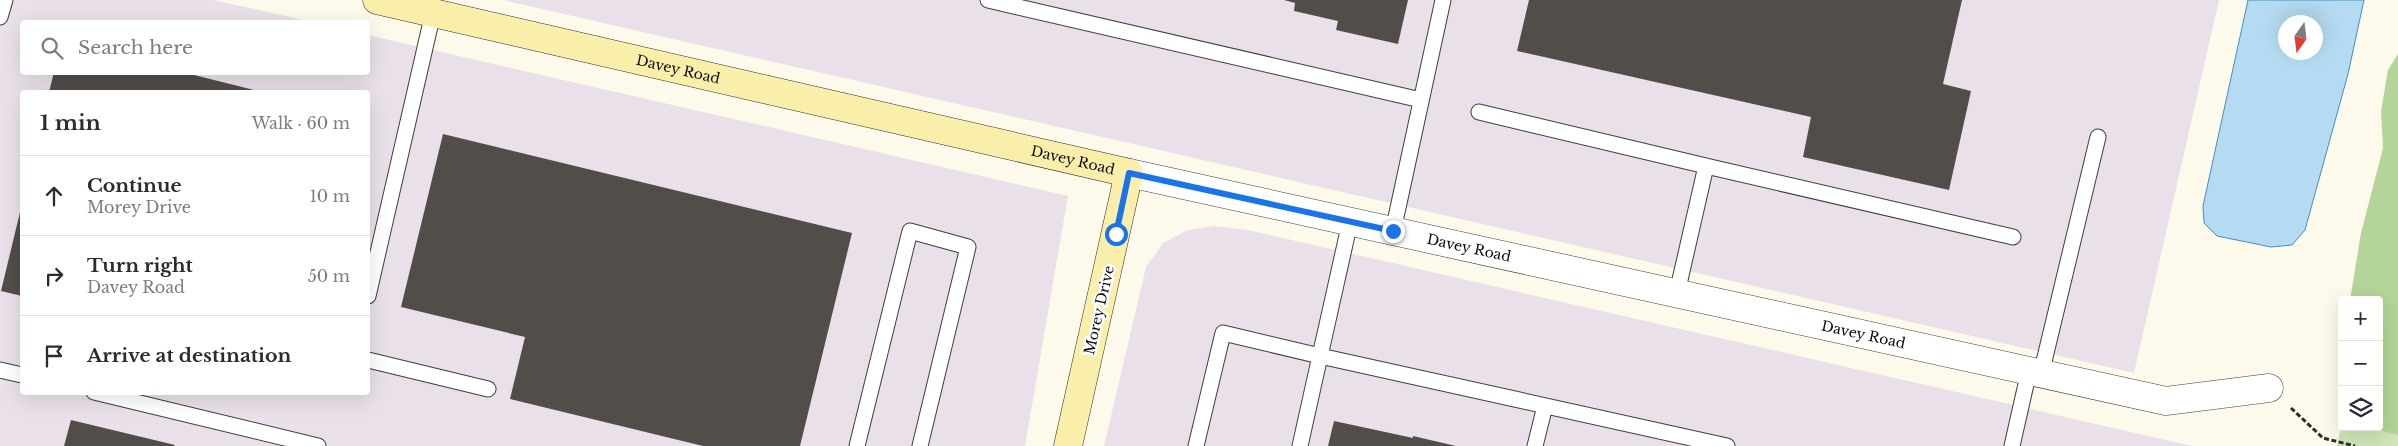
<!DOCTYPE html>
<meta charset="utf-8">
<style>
body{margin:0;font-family:"Libre Baskerville",serif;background:#f2f2f3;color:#2b2b33}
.controls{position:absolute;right:15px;bottom:15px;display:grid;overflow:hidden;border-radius:5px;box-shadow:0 5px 20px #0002}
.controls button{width:45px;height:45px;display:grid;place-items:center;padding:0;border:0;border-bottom:1px solid #e1e1e2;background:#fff;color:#2b2b33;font:25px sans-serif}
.compass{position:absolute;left:2278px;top:15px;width:45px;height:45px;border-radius:50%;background:#fff;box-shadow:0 5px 20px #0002;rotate:194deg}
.stop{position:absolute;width:15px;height:15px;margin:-11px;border:4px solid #1a73e8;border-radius:50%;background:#fff}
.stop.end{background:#1a73e8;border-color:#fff;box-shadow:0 1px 5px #0008}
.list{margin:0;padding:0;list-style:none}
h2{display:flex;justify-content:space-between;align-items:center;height:65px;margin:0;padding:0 20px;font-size:21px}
h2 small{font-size:16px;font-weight:400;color:#7c7c81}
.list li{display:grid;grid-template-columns:32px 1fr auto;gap:15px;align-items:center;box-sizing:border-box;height:80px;padding:0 20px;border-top:1px solid #e1e1e2}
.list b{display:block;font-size:19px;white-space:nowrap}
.list p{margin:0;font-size:16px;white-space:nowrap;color:#7c7c81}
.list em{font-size:16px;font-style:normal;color:#7c7c81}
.icon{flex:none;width:28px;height:28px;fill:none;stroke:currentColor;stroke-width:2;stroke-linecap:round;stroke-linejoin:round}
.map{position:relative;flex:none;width:2398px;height:446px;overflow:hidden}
.search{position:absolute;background:#fff;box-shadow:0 5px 20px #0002;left:20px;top:20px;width:350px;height:55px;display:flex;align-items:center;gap:12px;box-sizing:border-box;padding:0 18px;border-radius:5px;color:#7c7c81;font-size:19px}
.panel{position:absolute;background:#fff;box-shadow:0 5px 20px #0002;left:20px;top:90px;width:350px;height:305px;border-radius:5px}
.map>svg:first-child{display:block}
</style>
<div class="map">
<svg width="2398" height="446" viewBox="0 0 2398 446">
<rect width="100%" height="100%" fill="#fdfaeb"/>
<!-- industrial -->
<path fill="#e9e0ea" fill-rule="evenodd" d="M 0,0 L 214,0 L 312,22 L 22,22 L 22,72 L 368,72 L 368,35 L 1068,196 L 1025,446 L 0,446 ZM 22,92 L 368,92 L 368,392 L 22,392 Z
M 503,0 L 2219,0 L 2134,373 Z
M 1215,226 L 1248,230 L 2192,446 L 1104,446 L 1146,267 L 1163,243 L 1188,230 Z"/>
<!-- green -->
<path fill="#d0e5b8" d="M 2398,211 L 2398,446 L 2337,446 L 2342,421 L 2342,427 L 2379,427 L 2379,300 Z"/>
<!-- forest -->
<path fill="#b4d499" d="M 2398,54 L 2398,435 L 2368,427 L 2379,427 L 2379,300 L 2350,300 L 2361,233 L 2383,148 L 2381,111 L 2388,70 Z"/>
<!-- water -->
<path fill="#b4dbf1" stroke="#4190c2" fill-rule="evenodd" d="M 2248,0 L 2364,0 L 2348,74 L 2305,230 L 2292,245 L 2271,247 L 2217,236 L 2204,223 L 2203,206 ZM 2286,22 L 2316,22 L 2316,52 L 2286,52 Z"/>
<!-- building -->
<path fill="#534d49" d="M 1284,0 L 1408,0 L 1398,44 L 1336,30 L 1338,21 L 1294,11 L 1295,3 Z
M 1529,0 L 1962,0 L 1943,84 L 1971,91 L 1949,190 L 1803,157 L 1811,117 L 1517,51 Z
M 54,72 L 182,72 L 262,92 L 49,92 Z
M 443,134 L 852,233 L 800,446 L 703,446 L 510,399 L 525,337 L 401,307 Z
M 22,204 L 22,296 L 1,291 Z
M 71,420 L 175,445 L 174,446 L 64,446 Z
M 1334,421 L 1413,438 L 1413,436 L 1456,446 L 1328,446 Z"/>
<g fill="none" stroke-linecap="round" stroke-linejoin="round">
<!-- lane casing -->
<g stroke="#3e3e3e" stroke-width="17">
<path id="lane" d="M 988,0 L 1421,100
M 0,17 L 5,0
M 1479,112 L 1706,166
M 1393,231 L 1443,0
M 1677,293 L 1706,166 L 2013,237
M 368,296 L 433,13
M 368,360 L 488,389
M 0,370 L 22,375
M 2041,374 L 2098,137
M 94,392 L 318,446
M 857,446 L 910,231 L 968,247 L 920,446
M 1196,446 L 1223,333 L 1320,356 L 1350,222
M 1300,446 L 1320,356 L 1727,446
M 1535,446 L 1545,406
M 2012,446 L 2029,371"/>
</g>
<!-- street casing -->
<g stroke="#3e3e3e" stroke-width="29">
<g id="street">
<path id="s1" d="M 1129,173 L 2166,401 L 2269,388"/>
</g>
</g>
<!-- secondary casing -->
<g stroke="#2d2d2d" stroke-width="29">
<g id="secondary">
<path id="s2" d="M 377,0 L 1129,173 L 1068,446"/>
</g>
</g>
<!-- path -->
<path stroke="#2d2d2d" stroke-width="3" stroke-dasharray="5 2.5" stroke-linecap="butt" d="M 2291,408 L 2323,438 L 2355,446"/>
<!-- lane -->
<use href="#lane" stroke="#fff" stroke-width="15"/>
<!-- street -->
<use href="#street" stroke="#fff" stroke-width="28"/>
<!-- secondary -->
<use href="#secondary" stroke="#f9efab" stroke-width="28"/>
</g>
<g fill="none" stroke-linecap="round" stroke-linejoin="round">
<!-- route -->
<path stroke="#1a73e8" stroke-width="6" d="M 1116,234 L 1129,173 L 1393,231"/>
</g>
<g text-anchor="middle" stroke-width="5" stroke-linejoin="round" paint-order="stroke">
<!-- street labels -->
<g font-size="14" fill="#0b0b0b" stroke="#fff">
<text dy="5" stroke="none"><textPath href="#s2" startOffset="309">Davey Road</textPath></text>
<text dy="5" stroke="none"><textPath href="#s2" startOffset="714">Davey Road</textPath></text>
<text dy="5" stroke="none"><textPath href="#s1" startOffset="348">Davey Road</textPath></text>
<text transform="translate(1099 310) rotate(-77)" y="5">Morey Drive</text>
<text dy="5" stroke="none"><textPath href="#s1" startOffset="752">Davey Road</textPath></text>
</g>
</g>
</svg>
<div class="controls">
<button>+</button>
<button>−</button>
<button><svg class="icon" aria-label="layers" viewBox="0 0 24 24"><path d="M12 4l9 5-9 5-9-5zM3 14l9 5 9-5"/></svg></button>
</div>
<svg class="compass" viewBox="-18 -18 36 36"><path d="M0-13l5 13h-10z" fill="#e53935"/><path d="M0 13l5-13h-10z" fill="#7c7c81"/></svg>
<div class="stop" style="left:1116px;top:234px"></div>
<div class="stop end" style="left:1393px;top:231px"></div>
<div class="search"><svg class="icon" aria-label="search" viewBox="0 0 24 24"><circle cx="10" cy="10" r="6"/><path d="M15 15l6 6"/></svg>Search here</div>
<section class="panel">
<h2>1 min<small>Walk · 60 m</small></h2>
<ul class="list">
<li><svg class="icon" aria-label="ahead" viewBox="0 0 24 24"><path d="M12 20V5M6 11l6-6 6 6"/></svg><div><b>Continue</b><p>Morey Drive</p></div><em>10 m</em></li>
<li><svg class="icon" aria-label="right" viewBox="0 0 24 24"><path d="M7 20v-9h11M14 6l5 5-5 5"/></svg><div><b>Turn right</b><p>Davey Road</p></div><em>50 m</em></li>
<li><svg class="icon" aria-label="arrive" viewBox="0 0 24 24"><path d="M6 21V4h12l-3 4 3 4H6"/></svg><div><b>Arrive at destination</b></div></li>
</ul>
</section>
</div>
